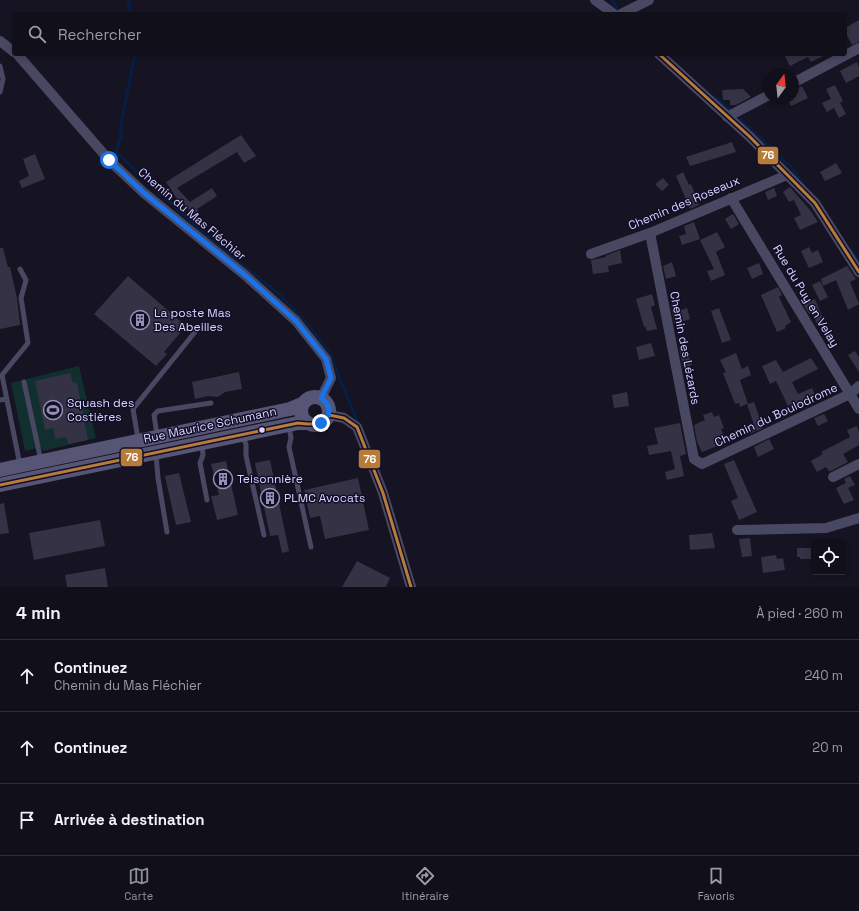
<!DOCTYPE html>
<html lang="fr">
<meta charset="utf-8">
<style>
body{margin:0;font-family:"Space Grotesk",sans-serif;background:#191823;color:#f1f3f6}
.controls{position:absolute;right:12px;bottom:12px;display:grid;overflow:hidden;border-radius:4px;box-shadow:0 2px 6px #0003}
.controls button{width:36px;height:36px;display:grid;place-items:center;padding:0;border:0;border-bottom:1px solid #302f39;background:#100f1a;color:#f1f3f6;font:20px sans-serif}
.compass{position:absolute;left:763px;top:68px;width:36px;height:36px;border-radius:50%;background:#100f1a;box-shadow:0 2px 6px #0003;rotate:15deg}
.stop{position:absolute;width:12px;height:12px;margin:-9px;border:3px solid #1a73e8;border-radius:50%;background:#fff}
.stop.end{background:#1a73e8;border-color:#fff;box-shadow:0 1px 4px #0008}
.list{margin:0;padding:0;list-style:none}
h2{display:flex;justify-content:space-between;align-items:center;height:52px;margin:0;padding:0 16px;font-size:17px}
h2 small{font-size:13px;font-weight:400;color:#9c9ca2}
.list li{display:grid;grid-template-columns:26px 1fr auto;gap:12px;align-items:center;box-sizing:border-box;height:72px;padding:0 16px;border-top:1px solid #302f39}
.list b{display:block;font-size:15px;white-space:nowrap}
.list p{margin:0;font-size:13px;white-space:nowrap;color:#9c9ca2}
.list em{font-size:13px;font-style:normal;color:#9c9ca2}
.icon{flex:none;width:22px;height:22px;fill:none;stroke:currentColor;stroke-width:2;stroke-linecap:round;stroke-linejoin:round}
.map{position:relative;flex:none;width:859px;height:587px;overflow:hidden}
.search{position:absolute;background:#100f1a;box-shadow:0 2px 6px #0003;left:12px;right:12px;top:12px;height:44px;display:flex;align-items:center;gap:10px;box-sizing:border-box;padding:0 14px;border-radius:4px;color:#9c9ca2;font-size:15px}
.sheet{height:268px;background:#100f1a}
nav{display:flex;justify-content:space-around;align-items:center;box-sizing:border-box;height:56px;border-top:1px solid #302f39;background:#100f1a;font-size:11px;color:#9c9ca2}
nav a{display:grid;justify-items:center;gap:2px}
nav .on{color:#8c9099}
.map>svg:first-child{display:block}
</style>
<div class="map">
<svg width="859" height="587" viewBox="0 0 859 587">
<rect width="100%" height="100%" fill="#161422"/>
<!-- green -->
<path fill="#112f2f" d="M 79,366 L 96,438 L 43,451 L 41,447 L 25,451 L 11,383 Z"/>
<g fill="none" stroke-linecap="round" stroke-linejoin="round">
<!-- stream -->
<path stroke="#071e45" stroke-width="3" d="M 128,0 L 131,14
M 612,0 L 617,8
M 135,54 L 121,124 L 121,136 L 116,152 L 212,241 L 279,294 L 309,326 L 329,352 L 359,425
M 713,96 L 729,109
M 740,119 L 791,167 L 805,187
M 850,249 L 859,262"/>
</g>
<!-- building -->
<path fill="#343244" d="M 859,20 L 859,42 L 852,45 L 845,32 L 845,28 Z
M 784,54 L 827,54 L 811,62 L 808,57 L 790,66 Z
M 857,62 L 859,67 L 859,76 L 846,83 L 840,71 Z
M 835,85 L 843,101 L 840,103 L 846,114 L 839,118 L 834,108 L 827,112 L 822,103 L 831,99 L 826,89 Z
M 802,86 L 808,98 L 791,106 L 787,98 L 793,98 L 793,90 Z
M 743,89 L 751,97 L 736,105 L 730,105 L 730,100 L 723,100 L 722,90 Z
M 241,135 L 256,156 L 244,163 L 237,152 L 177,188 L 190,202 L 212,188 L 217,196 L 197,209 L 199,211 L 195,215 L 179,202 L 166,182 Z
M 732,142 L 736,152 L 690,166 L 686,157 Z
M 35,154 L 45,179 L 22,188 L 19,181 L 29,176 L 23,159 Z
M 836,163 L 842,173 L 825,181 L 820,172 Z
M 683,172 L 689,185 L 691,184 L 699,205 L 690,209 L 676,176 Z
M 663,178 L 669,185 L 662,191 L 655,184 Z
M 790,187 L 810,210 L 818,222 L 800,230 L 794,218 L 801,215 L 794,200 L 789,202 L 783,192 Z
M 774,188 L 777,196 L 768,200 L 765,192 Z
M 733,214 L 739,224 L 731,229 L 725,219 Z
M 694,222 L 700,239 L 682,245 L 679,236 L 686,234 L 684,226 Z
M 717,232 L 725,247 L 716,252 L 725,275 L 711,281 L 707,271 L 714,269 L 700,240 Z
M 809,247 L 812,253 L 818,250 L 823,262 L 809,268 L 801,251 Z
M 0,248 L 3,248 L 8,267 L 10,267 L 17,298 L 20,325 L 0,329 Z
M 620,250 L 622,263 L 608,266 L 609,272 L 593,274 L 591,260 L 606,257 L 605,256 Z
M 672,262 L 676,276 L 666,279 L 663,266 Z
M 759,263 L 763,274 L 752,279 L 747,268 Z
M 847,266 L 856,279 L 850,282 L 859,304 L 848,310 L 836,280 L 823,286 L 821,279 Z
M 128,276 L 186,326 L 164,352 L 167,354 L 156,366 L 94,314 Z
M 820,281 L 828,297 L 820,301 L 812,285 Z
M 778,287 L 782,295 L 779,297 L 791,322 L 785,326 L 786,328 L 777,332 L 761,295 Z
M 652,294 L 655,305 L 651,307 L 657,329 L 647,331 L 645,326 L 644,327 L 636,299 Z
M 815,299 L 824,321 L 817,324 L 812,312 L 809,314 L 803,304 Z
M 677,302 L 678,311 L 687,308 L 690,319 L 674,324 L 671,304 Z
M 719,308 L 731,340 L 722,343 L 711,311 Z
M 651,343 L 655,356 L 639,360 L 636,347 Z
M 685,345 L 692,365 L 683,368 L 679,347 Z
M 855,351 L 859,357 L 859,372 L 848,355 Z
M 736,353 L 742,369 L 748,366 L 751,375 L 740,380 L 748,404 L 754,402 L 763,428 L 750,434 L 747,428 L 754,425 L 747,404 L 740,407 L 739,403 L 735,404 L 723,373 L 726,372 L 720,360 Z
M 811,358 L 818,369 L 792,382 L 798,394 L 812,388 L 816,397 L 793,409 L 790,405 L 788,406 L 776,381 L 770,384 L 762,366 L 776,360 L 783,372 Z
M 239,372 L 242,389 L 225,392 L 218,397 L 208,396 L 195,399 L 192,382 Z
M 70,373 L 73,383 L 77,382 L 88,440 L 68,444 L 66,437 L 55,439 L 53,428 L 45,430 L 35,381 Z
M 627,392 L 629,406 L 614,408 L 612,395 Z
M 712,412 L 714,417 L 719,415 L 724,428 L 721,429 L 727,442 L 702,452 L 697,442 L 694,425 L 705,420 L 703,415 Z
M 824,414 L 828,421 L 818,426 L 814,418 Z
M 680,423 L 686,454 L 680,456 L 684,476 L 667,480 L 665,472 L 675,469 L 671,451 L 649,455 L 647,446 L 658,444 L 654,428 Z
M 857,426 L 859,432 L 859,445 L 843,454 L 848,462 L 831,471 L 829,471 L 826,467 L 817,472 L 811,461 L 823,454 L 821,452 L 850,437 L 847,430 Z
M 769,439 L 774,449 L 758,457 L 754,447 Z
M 270,460 L 289,551 L 282,553 L 278,535 L 270,536 L 255,463 Z
M 734,460 L 757,512 L 739,520 L 731,501 L 738,498 L 724,464 Z
M 226,461 L 238,515 L 217,520 L 211,496 L 219,495 L 211,464 Z
M 179,473 L 191,522 L 176,525 L 165,476 Z
M 850,476 L 855,485 L 848,488 L 854,500 L 844,504 L 836,488 L 846,483 L 844,479 Z
M 358,478 L 369,530 L 325,539 L 320,516 L 310,518 L 304,490 Z
M 4,503 L 9,533 L 0,534 L 0,504 Z
M 100,520 L 105,546 L 34,560 L 29,533 Z
M 712,533 L 715,548 L 690,550 L 689,535 Z
M 750,538 L 752,556 L 742,557 L 739,539 Z
M 797,548 L 814,548 L 814,559 L 800,559 L 800,557 L 797,557 Z
M 776,555 L 777,559 L 783,558 L 785,570 L 763,573 L 761,557 Z
M 357,561 L 390,578 L 386,587 L 342,587 Z
M 105,568 L 108,587 L 67,587 L 65,575 Z"/>
<g fill="none" stroke-linecap="round" stroke-linejoin="round">
<!-- service -->
<path stroke="#494863" stroke-width="5" d="M 0,66 L 3,79 L 0,92
M 24,382 L 41,461
M 0,400 L 6,399
M 289,427 L 291,438 L 289,447 L 311,547
M 157,435 L 154,415 L 158,411 L 211,403
M 243,435 L 246,445 L 246,456 L 264,535
M 138,439 L 133,409 L 195,332
M 202,445 L 203,455 L 200,463 L 207,500
M 156,454 L 158,478 L 167,532
M 20,465 L 2,375 L 28,343 L 21,298 L 26,280 L 20,269"/>
<!-- minor -->
<path stroke="#494863" stroke-width="10" d="M 595,0 L 614,14
M 621,14 L 649,0
M 0,41 L 14,52
M 17,54 L 109,160 L 144,193 L 245,275 L 296,321 L 326,359 L 331,378 L 321,398
M 659,54 L 749,136 L 815,203 L 859,272
M 793,83 L 859,48
M 727,117 L 769,95
M 731,198 L 859,409
M 650,233 L 694,459 L 702,464 L 850,394 L 859,386
M 591,254 L 650,233 L 787,175
M 329,415 L 344,418 L 357,427 L 383,493 L 411,587
M 833,477 L 859,464
M 737,530 L 826,528 L 859,518"/>
<!-- secondary -->
<path stroke="#575575" stroke-width="14" d="M301 411a14 14 0 1 1 28 0a14 14 0 1 1-28 0Z
M 0,470 L 290,409 L 302,404
M 0,485 L 298,423 L 308,423"/>
<!-- bus-1 casing -->
<g stroke="#120e28" stroke-width="6">
<path id="bus-1" d="M 659,54 L 749,136 L 815,203 L 859,272
M 0,485 L 298,423 C 310,424 322,427 329,415 L 344,418 L 357,427 L 383,493 L 411,587"/>
</g>
<!-- bus-1 -->
<use href="#bus-1" stroke="#b87c3a" stroke-width="3"/>
</g>
<g fill="none" stroke-linecap="round" stroke-linejoin="round">
<!-- route -->
<path stroke="#1a73e8" stroke-width="5" d="M 109,160 L 144,193 L 245,275 L 296,321 L 326,359 L 331,378 L 321,398 C 331,405 332,417 321,423"/>
</g>
<!-- icons -->
<defs>
<g id="building-ring" transform="scale(1)"><circle r="9.5" fill="#120e28" stroke="#9591b2" stroke-width="1.5"/><path d="M-4-6H4V6H1V3H-1V6H-4ZM-2.5-4.3h1.7v1.8h-1.7ZM.8-4.3h1.7v1.8H.8ZM-2.5-1h1.7V.8h-1.7ZM.8-1h1.7V.8H.8Z" fill="#9591b2"/></g>
<g id="stadium-ring" transform="scale(1)"><circle r="9.5" fill="#120e28" stroke="#9591b2" stroke-width="1.5"/><path d="M0-5a6.5 5 0 1 0 0 10a6.5 5 0 1 0 0-10ZM-3.5-1.8h7v3.6h-7Z" fill="#9591b2"/></g>
</defs>
<g fill-rule="evenodd">
<use href="#building-ring" x="140" y="320"/>
<use href="#stadium-ring" x="53" y="410"/>
<use href="#building-ring" x="223" y="479"/>
<use href="#building-ring" x="270" y="498"/>
</g>
<!-- markers -->
<circle fill="#d9d5ff" stroke="#120e28" stroke-width="1.5" cx="262" cy="430" r="3.5"/>
<g text-anchor="middle" stroke-width="3" stroke-linejoin="round" paint-order="stroke">
<!-- street labels -->
<g font-size="12" fill="#d9d5ff" stroke="#120e28">
<text transform="translate(684 203) rotate(-23)" y="4">Chemin des Roseaux</text>
<text transform="translate(192 214) rotate(40)" y="4">Chemin du Mas Fléchier</text>
<text transform="translate(806 296) rotate(59)" y="4">Rue du Puy en Velay</text>
<text transform="translate(685 348) rotate(79)" y="4">Chemin des Lézards</text>
<text transform="translate(776 415) rotate(-25)" y="4">Chemin du Boulodrome</text>
<text transform="translate(210 425) rotate(-12)" y="4">Rue Maurice Schumann</text>
</g>
<!-- poi labels -->
<g font-size="12" fill="#d9d5ff" stroke="#120e28" text-anchor="start">
<text x="154" y="317">La poste Mas<tspan x="154" dy="14">Des Abeilles</tspan></text>
<text x="67" y="407">Squash des<tspan x="67" dy="14">Costières</tspan></text>
<text x="237" y="483">Teisonnière</text>
<text x="284" y="502">PLMC Avocats</text>
</g>
</g>
<g stroke="#120e28" stroke-width="1.5">
<rect x="757" y="146" width="22" height="19" rx="4" fill="#b87c3a"/>
<rect x="120" y="448" width="23" height="19" rx="4" fill="#b87c3a"/>
<rect x="358" y="449" width="23" height="20" rx="4" fill="#b87c3a"/>
</g>
<g font-size="11" text-anchor="middle" font-weight="bold" fill="#fff">
<text x="768" y="159">76</text>
<text x="132" y="461">76</text>
<text x="370" y="463">76</text>
</g>
</svg>
<div class="controls">
<button><svg class="icon" aria-label="locate" viewBox="0 0 24 24"><circle cx="12" cy="12" r="6"/><path d="M12 2v4M12 18v4M2 12h4M18 12h4"/></svg></button>
</div>
<svg class="compass" viewBox="-18 -18 36 36"><path d="M0-13l5 13h-10z" fill="#e53935"/><path d="M0 13l5-13h-10z" fill="#9c9ca2"/></svg>
<div class="stop" style="left:109px;top:160px"></div>
<div class="stop end" style="left:321px;top:423px"></div>
<div class="search"><svg class="icon" aria-label="search" viewBox="0 0 24 24"><circle cx="10" cy="10" r="6"/><path d="M15 15l6 6"/></svg>Rechercher</div>
</div>
<section class="sheet">
<h2>4 min<small>À pied · 260 m</small></h2>
<ul class="list">
<li><svg class="icon" aria-label="ahead" viewBox="0 0 24 24"><path d="M12 20V5M6 11l6-6 6 6"/></svg><div><b>Continuez</b><p>Chemin du Mas Fléchier</p></div><em>240 m</em></li>
<li><svg class="icon" aria-label="ahead" viewBox="0 0 24 24"><path d="M12 20V5M6 11l6-6 6 6"/></svg><div><b>Continuez</b></div><em>20 m</em></li>
<li><svg class="icon" aria-label="arrive" viewBox="0 0 24 24"><path d="M6 21V4h12l-3 4 3 4H6"/></svg><div><b>Arrivée à destination</b></div></li>
</ul>
</section>
<nav>
<a class="on"><svg class="icon" aria-label="map" viewBox="0 0 24 24"><path d="M3 6l6-2 6 2 6-2v14l-6 2-6-2-6 2zM9 4v14M15 6v14"/></svg>Carte</a>
<a><svg class="icon" aria-label="directions" viewBox="0 0 24 24"><path d="M12 3l9 9-9 9-9-9zM9 14v-3h6M13 9l2 2-2 2"/></svg>Itinéraire</a>
<a><svg class="icon" aria-label="saved" viewBox="0 0 24 24"><path d="M7 4h10v16l-5-4-5 4z"/></svg>Favoris</a>
</nav>
